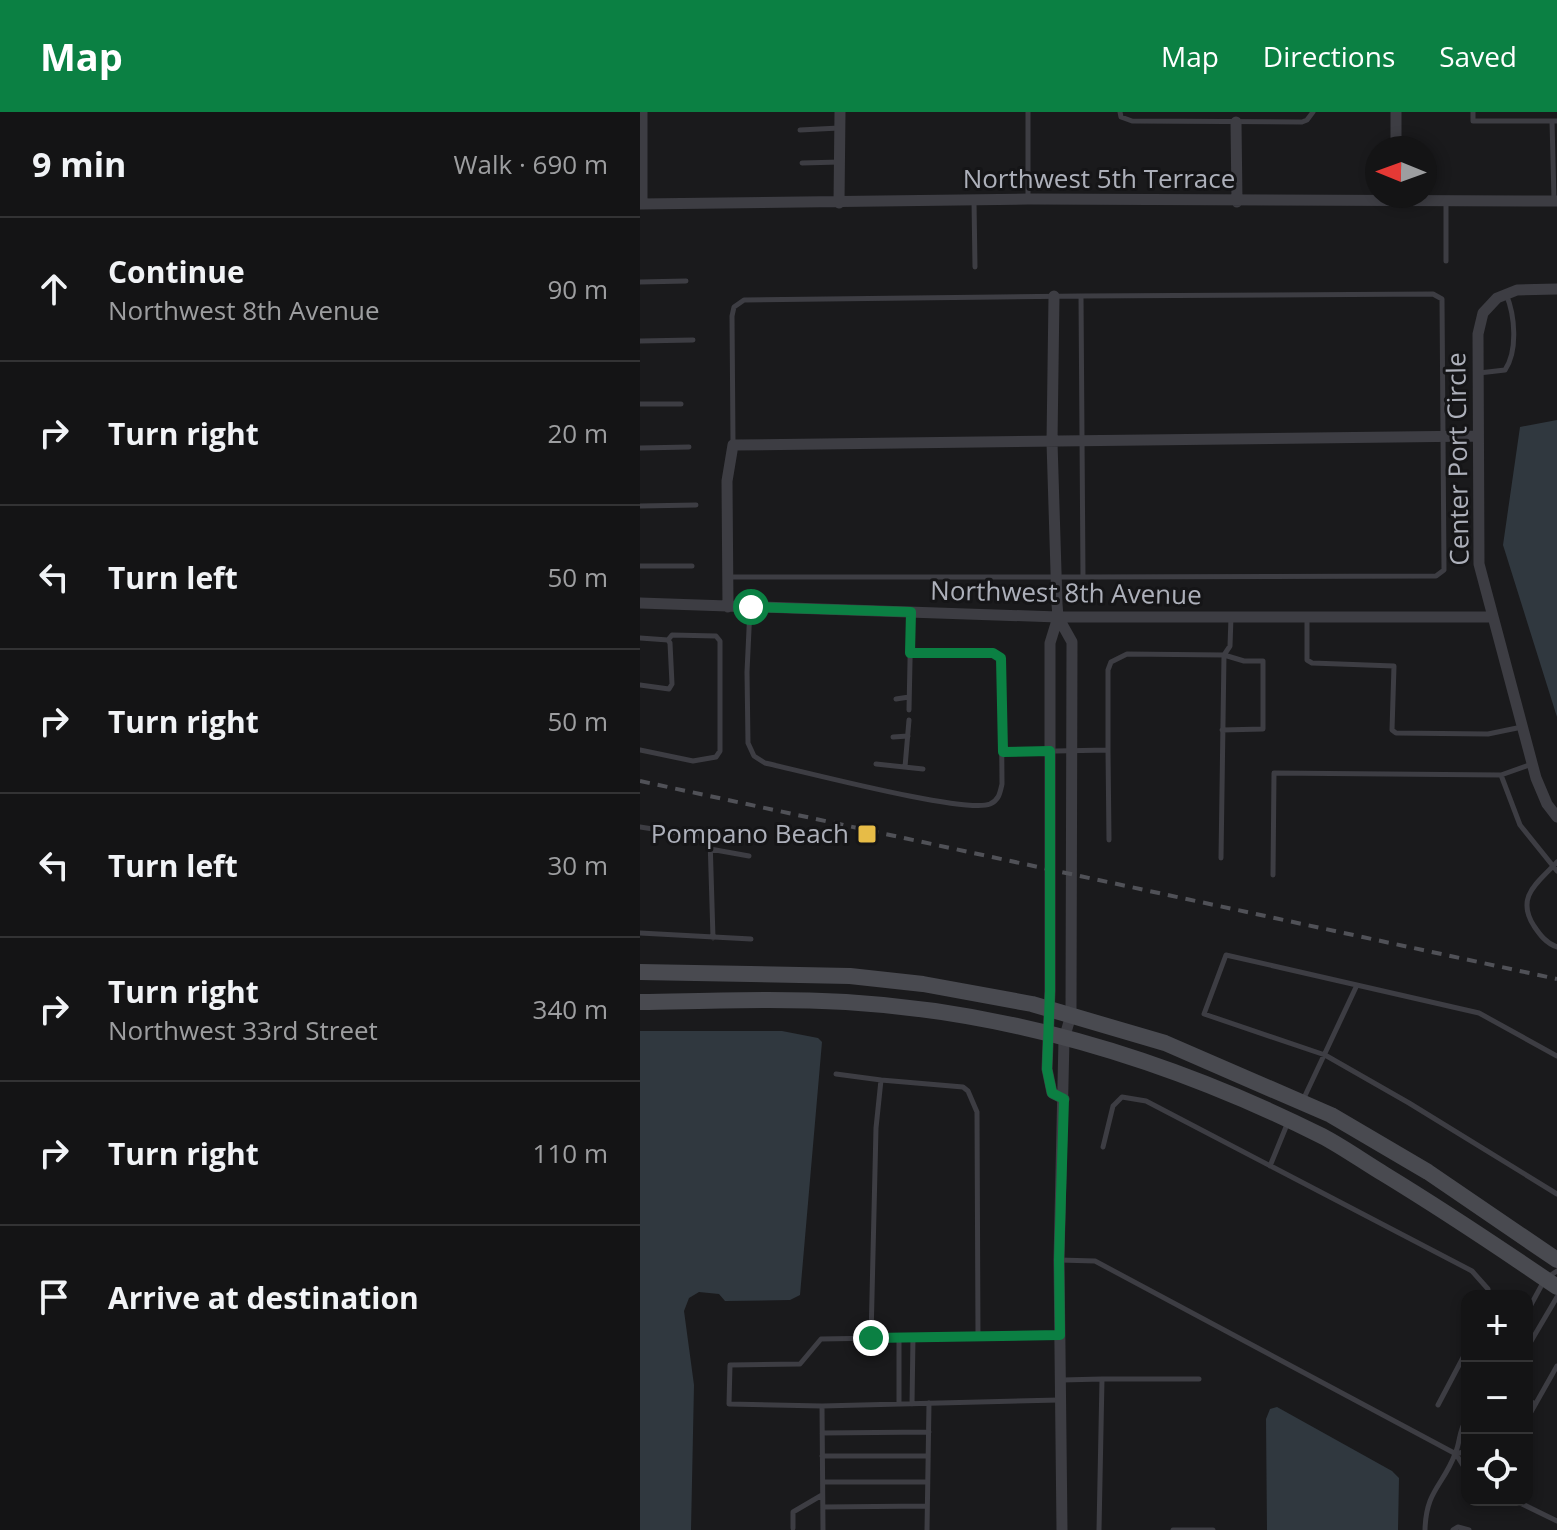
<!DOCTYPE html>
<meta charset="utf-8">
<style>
body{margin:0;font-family:"Open Sans",sans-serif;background:#212122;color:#f1f3f6}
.controls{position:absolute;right:24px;bottom:24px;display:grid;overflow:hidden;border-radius:16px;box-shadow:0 4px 12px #0003}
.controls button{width:72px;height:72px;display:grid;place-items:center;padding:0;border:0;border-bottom:2px solid #333334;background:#141415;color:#f1f3f6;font:40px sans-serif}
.compass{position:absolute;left:725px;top:24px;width:72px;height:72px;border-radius:50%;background:#141415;box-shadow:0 4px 12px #0003;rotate:271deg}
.stop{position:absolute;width:24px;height:24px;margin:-18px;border:6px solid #0b8043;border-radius:50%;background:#fff}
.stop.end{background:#0b8043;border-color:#fff;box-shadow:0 2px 8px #0008}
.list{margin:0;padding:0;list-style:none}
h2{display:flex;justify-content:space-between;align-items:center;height:104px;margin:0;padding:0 32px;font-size:34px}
h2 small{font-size:26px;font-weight:400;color:#9d9ea0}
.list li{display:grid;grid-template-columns:52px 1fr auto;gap:24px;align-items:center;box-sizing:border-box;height:144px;padding:0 32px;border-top:2px solid #333334}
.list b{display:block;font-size:30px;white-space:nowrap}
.list p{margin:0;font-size:26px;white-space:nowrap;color:#9d9ea0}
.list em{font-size:26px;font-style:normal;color:#9d9ea0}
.icon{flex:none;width:44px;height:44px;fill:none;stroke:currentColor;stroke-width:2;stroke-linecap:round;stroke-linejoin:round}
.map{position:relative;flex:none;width:917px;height:1418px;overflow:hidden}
header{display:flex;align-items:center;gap:48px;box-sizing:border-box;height:112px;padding:0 40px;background:#0b8043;color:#fff}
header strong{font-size:38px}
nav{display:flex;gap:44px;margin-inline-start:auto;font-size:28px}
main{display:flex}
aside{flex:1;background:#141415}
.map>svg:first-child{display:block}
</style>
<header>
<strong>Map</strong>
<nav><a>Map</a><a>Directions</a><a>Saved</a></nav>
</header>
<main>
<aside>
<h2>9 min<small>Walk · 690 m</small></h2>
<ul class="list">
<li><svg class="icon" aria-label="ahead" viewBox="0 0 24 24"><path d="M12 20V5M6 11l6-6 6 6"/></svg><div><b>Continue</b><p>Northwest 8th Avenue</p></div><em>90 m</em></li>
<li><svg class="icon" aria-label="right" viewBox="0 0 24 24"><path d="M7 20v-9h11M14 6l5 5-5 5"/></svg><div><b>Turn right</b></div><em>20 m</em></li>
<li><svg class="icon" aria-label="left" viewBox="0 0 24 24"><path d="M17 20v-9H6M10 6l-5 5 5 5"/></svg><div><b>Turn left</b></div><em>50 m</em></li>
<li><svg class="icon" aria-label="right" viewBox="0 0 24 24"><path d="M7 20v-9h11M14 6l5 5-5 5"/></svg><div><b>Turn right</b></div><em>50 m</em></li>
<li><svg class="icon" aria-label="left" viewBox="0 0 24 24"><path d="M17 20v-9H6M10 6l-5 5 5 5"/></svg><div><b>Turn left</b></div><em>30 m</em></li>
<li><svg class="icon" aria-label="right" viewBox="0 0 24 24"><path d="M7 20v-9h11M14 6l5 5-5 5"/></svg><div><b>Turn right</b><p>Northwest 33rd Street</p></div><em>340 m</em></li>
<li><svg class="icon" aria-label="right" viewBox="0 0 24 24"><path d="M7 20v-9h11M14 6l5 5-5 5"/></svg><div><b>Turn right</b></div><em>110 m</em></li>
<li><svg class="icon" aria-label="arrive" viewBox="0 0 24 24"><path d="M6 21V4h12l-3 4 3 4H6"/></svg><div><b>Arrive at destination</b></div></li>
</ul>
</aside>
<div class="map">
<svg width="917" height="1418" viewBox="0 0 917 1418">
<rect width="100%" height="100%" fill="#1a1a1c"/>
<!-- water -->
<path fill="#30383f" d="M 917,308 L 917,605 L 863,433 L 880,315 Z
M 0,919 L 142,919 L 178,926 L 182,930 L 160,1183 L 150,1188 L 85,1189 L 79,1182 L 59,1180 L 49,1186 L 44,1199 L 54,1273 L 51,1418 L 0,1418 Z
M 637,1295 L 752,1359 L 759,1366 L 758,1418 L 627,1418 L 626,1307 L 630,1297 Z"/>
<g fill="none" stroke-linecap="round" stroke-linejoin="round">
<!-- lane -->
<path stroke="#3d3d43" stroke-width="5" d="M 480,0 L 481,5 L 492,9 L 662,10 L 667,8 L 673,0
M 833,0 L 833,9 L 912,9
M 160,18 L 199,16
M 162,51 L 200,50
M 388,86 L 388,0
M 914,88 L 912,9 L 917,9
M 334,89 L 335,155
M 806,149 L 806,90
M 0,170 L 46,169
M 441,184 L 793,182 L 802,187 L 804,458 L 796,464 L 443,465
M 0,229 L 53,228
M 839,261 L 865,258 C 878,239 875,203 866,182
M 0,292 L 41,292
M 0,336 L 49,335
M 0,394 L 56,393
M 0,454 L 52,454
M 89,465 L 443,465 L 441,184 L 104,188 L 94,195 L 92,204 L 93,331
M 110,496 L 107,560 L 108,631 L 114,644 L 125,651 C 162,659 325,702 350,692 C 359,688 360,681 362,672 L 361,546 L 353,541 L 270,541
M 667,505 L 667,548 L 672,551 L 754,554 L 752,618 L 756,621 L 848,622 L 882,615
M 0,526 L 28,528 L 30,531 L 32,572 L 29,577 L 0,573
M 256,587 L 269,585
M 269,598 L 271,501
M 253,625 L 268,624
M 0,638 L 53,649 L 76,645 L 80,639 L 80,529 L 76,524 L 32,523 L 28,528
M 468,638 L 468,558 L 471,550 L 487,542 L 584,543 L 590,534 L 591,505
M 363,640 L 468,638 L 469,728
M 236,652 L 283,657
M 892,652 L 861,663 L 880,713 L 917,759
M 265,655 L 269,608
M 0,715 L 70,726 L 73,826
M 70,737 L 109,744
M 581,746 L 584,543 L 604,549 L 623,549 L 623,617 L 582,618
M 917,750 C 898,771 875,784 894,814 C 900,823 906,831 917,835
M 633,763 L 634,661 L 861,663
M 0,821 L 111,827
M 917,944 L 839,901 L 586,843 L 564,902 L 685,943 L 769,991 L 917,1082
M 196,962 L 241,968
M 663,988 L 717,873
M 463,1035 L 473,994 L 482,985 L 506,989 L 832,1159 L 848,1177 L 848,1184
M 630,1054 L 648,1010
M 419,1148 L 455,1149 L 816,1342 L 827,1360
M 887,1200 L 905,1167 L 917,1159
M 231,1226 L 236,1016 L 241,968 L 323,975 L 328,979 L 337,1000 L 338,1224
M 887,1236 L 917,1185
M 462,1267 L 559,1267
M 422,1268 L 462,1267 L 459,1418
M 887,1287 L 895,1292
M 259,1292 L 259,1225
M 272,1292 L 273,1225
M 798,1293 L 827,1238
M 182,1294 L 419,1288
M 887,1307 L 917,1254
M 182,1321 L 289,1320
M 816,1342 L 827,1339
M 182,1344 L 288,1344
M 183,1370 L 287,1370
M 874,1388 L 917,1409
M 183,1395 L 287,1394
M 153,1416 L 153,1400 L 182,1383
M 183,1418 L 182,1294 L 89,1292 L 90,1253 L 160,1252 L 181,1227 L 420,1223
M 287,1418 L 289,1291
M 533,1418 L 573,1418
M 785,1418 C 786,1378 803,1374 815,1342 C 821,1328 818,1320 827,1306
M 813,1418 L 818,1415 L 829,1418"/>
<!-- street -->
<path stroke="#3d3d43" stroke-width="11" d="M 596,10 L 597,90
M 756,36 L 756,0
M 199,91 L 200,0
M 0,92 L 388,87 L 917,89
M 2,92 L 2,0
M 917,177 L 877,178 L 857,186 L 843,201 L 838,222 L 839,452 L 896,666 L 907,692 L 917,705
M 414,184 L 412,330 L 417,492 L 418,505 L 432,530 L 431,903 L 424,927 L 419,1148 L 422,1418
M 0,491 L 418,505 L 852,505
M 88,495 L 87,369 L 93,333 L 838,324
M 418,505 L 410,531 L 410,879 L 407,957 L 412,981 L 424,987"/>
<!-- secondary -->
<path stroke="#494a50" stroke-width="16" d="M 0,860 L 210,864 L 283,872 L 392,892 L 525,931 L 691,1003 L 788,1060 L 917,1148
M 0,890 C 69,889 138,886 206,890 C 372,900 534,950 682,1024 C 703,1035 724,1050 744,1062 C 803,1098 860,1136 917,1175"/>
<!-- rail -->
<path stroke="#505157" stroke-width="4" stroke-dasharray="10 8" stroke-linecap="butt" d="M 0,669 L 917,867"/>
</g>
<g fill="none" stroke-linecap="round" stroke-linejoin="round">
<!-- route -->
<path stroke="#0b8043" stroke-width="10" d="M 111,495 L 271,500 L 270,541 L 353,541 L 361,546 L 363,640 L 410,639 L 410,879 L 407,957 L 412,981 L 424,987 L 419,1148 L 420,1223 L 231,1226"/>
</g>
<!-- markers -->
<rect fill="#e7bc47" stroke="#151517" stroke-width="3" x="217" y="712" width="20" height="20" rx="4"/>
<g text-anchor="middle" stroke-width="6" stroke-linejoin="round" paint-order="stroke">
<!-- street labels -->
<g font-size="26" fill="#adb0ba" stroke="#151517">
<text x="459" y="76">Northwest 5th Terrace</text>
<text transform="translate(818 347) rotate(-91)" y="9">Center Port Circle</text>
<text transform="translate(426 481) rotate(1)" y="9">Northwest 8th Avenue</text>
</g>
<!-- poi labels -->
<g font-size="26" fill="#adb0ba" stroke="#151517" text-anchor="end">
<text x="209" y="731">Pompano Beach</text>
</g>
</g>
</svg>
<div class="controls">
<button>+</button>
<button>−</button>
<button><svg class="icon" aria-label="locate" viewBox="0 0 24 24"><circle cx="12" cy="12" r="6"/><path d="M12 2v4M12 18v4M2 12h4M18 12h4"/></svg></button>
</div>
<svg class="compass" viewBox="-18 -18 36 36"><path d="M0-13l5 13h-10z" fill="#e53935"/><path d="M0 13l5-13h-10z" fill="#9d9ea0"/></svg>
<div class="stop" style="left:111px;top:495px"></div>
<div class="stop end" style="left:231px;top:1226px"></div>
</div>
</main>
